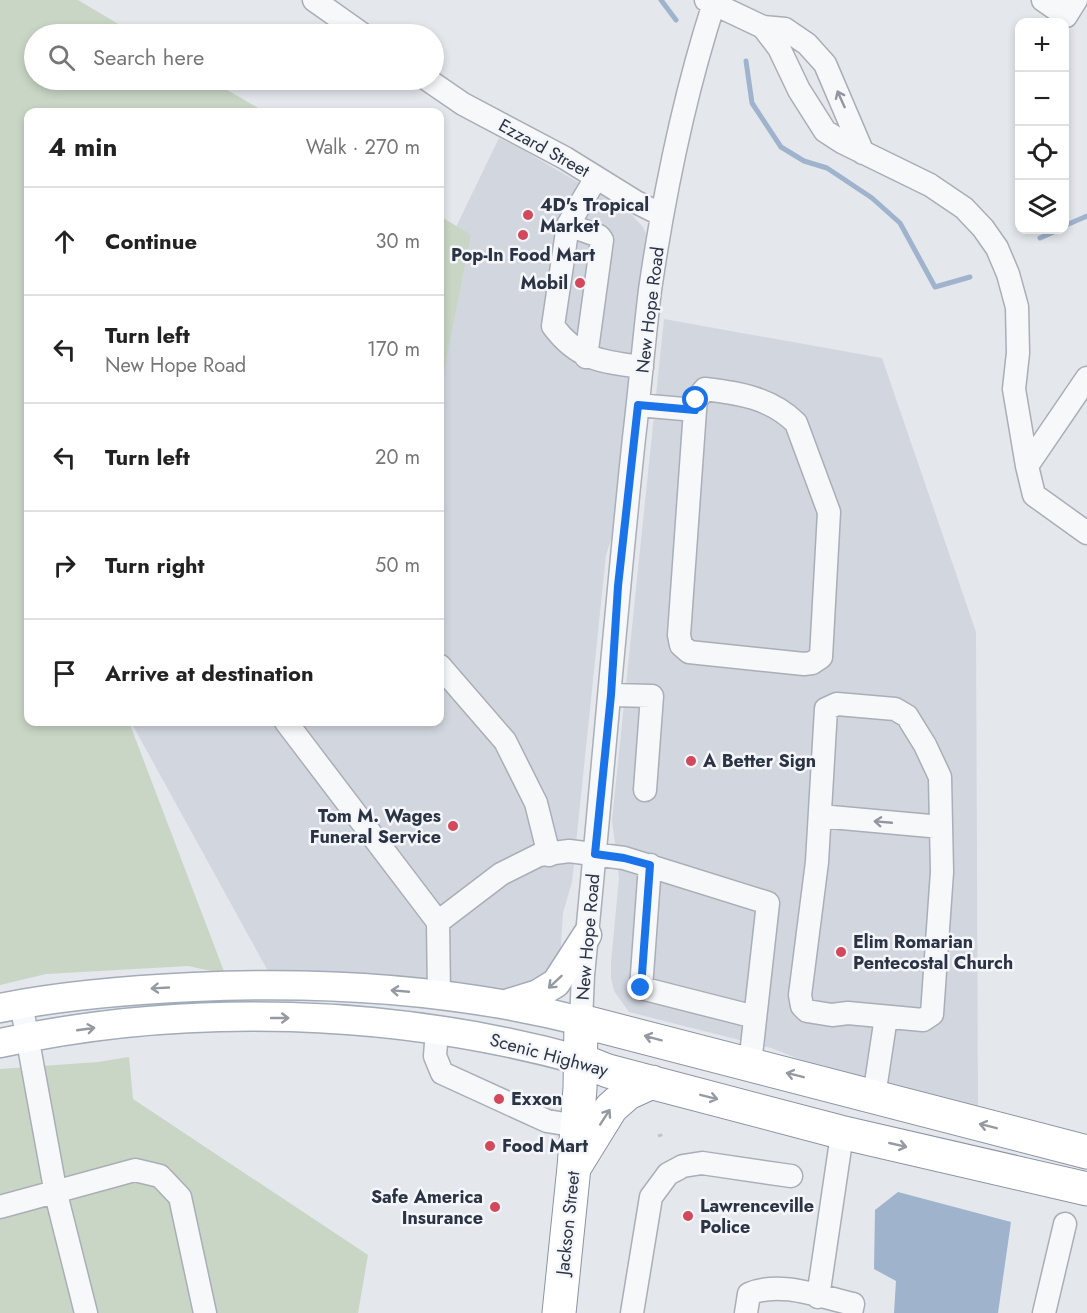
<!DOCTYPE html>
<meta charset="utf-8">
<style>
body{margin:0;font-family:Jost,sans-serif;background:#f6f6f6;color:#222}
.controls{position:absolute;right:18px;top:18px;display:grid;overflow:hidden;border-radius:12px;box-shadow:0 3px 9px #0003}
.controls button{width:54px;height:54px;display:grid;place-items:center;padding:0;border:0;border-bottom:2px solid #e0e0e0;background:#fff;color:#222;font:30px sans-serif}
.stop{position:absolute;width:18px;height:18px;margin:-14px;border:4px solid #1a73e8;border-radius:50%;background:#fff}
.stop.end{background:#1a73e8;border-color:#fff;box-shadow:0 2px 6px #0008}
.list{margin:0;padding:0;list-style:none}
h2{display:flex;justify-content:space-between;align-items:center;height:78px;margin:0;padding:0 24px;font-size:26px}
h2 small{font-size:20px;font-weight:400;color:#767676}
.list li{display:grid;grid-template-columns:39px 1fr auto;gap:18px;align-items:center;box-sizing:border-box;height:108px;padding:0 24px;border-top:2px solid #e0e0e0}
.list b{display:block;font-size:22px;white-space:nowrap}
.list p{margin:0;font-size:20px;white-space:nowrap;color:#767676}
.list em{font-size:20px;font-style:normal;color:#767676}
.icon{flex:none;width:33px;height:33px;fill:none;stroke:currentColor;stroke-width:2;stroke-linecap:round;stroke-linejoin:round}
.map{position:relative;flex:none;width:1087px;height:1313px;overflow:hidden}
.search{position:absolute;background:#fff;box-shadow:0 3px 9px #0003;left:24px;top:24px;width:420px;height:66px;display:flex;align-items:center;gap:15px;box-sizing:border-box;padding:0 21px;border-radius:33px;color:#767676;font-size:22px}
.panel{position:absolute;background:#fff;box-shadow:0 3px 9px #0003;left:24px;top:108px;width:420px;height:618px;border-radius:12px}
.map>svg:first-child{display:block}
</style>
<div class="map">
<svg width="1087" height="1313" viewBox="0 0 1087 1313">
<rect width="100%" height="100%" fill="#e4e7ec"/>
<!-- built -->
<path fill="#d2d6de" d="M 499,138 L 523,150 L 629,212 L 643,227 L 646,234 L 617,522 L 606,555 L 572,882 L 563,913 L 560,960 L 524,992 L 269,973 L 131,722 L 440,722 L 440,245 L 456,227 Z
M 664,319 L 882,358 L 976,632 L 978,1114 L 843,1076 L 771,1048 L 629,1012 L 614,991 L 611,978 L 611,963 L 619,878 L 612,820 Z"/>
<!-- green -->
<path fill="#c9d6c5" d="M 0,0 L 78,0 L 135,34 L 34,34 L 34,80 L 210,80 L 265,112 L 28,112 L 28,722 L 129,722 L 225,974 L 188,966 L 46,974 L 0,985 Z
M 440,216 L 471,235 L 440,390 Z
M 129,1057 L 133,1099 L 368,1255 L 358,1313 L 0,1313 L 0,1069 L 98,1062 Z"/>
<!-- water -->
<path fill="#9fb4cc" d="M 898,1192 L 1011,1222 L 998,1313 L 894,1313 L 896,1281 L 874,1269 L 875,1210 Z"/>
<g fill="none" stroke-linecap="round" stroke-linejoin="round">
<!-- stream -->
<path stroke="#9fb4cc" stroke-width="5" d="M 661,0 L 676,20
M 746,61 L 752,103 L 781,147 L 804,161 L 827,168 L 872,198 L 900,223 L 935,287 L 970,277
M 1064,226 L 1087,216
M 1040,238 L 1058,230"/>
<!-- minor casing -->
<g stroke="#a9aeb7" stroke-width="25">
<path id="minor" d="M 314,0 L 362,34
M 706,0 L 763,27 L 785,29 L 807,44 L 825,64 L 863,153
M 1043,0 L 1066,16 L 1076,0
M 763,27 L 779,48 L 799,90 L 825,131 L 842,142 L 930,185 L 964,208 L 983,228 L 997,248 L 1008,274 L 1017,307 L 1018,353 L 1014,389 L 1027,466 L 1034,495 L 1087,533
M 428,80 L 463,104 L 565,158 L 636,202 L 662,215
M 596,178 L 568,225 L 553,326 C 578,360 603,362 642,367
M 568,225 L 599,236 L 602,240 L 586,357
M 638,405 L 695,410 L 679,635 L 681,645 L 689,652 L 804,664 L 812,663 L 821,657 L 829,512 L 796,423 C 771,398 739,393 705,389 L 696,400 L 695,410
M 1027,466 L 1087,378
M 440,666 L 505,741 L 536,803 L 549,855
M 611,695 L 652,696 L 645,790
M 837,704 L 895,709 L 907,716 L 925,745 L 940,777 L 942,872 L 932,1014 L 923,1020 L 848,1013 L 832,1015 L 807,1011 L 802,1006 L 800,995 L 817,862 L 826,709 Z
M 286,722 L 438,922
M 820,816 L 941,827
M 650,865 L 641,988 L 755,1017
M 439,994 L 438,922 L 501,874 L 539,855 L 569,851 L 624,858 L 768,903 L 750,1064
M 21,1003 L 56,1194 L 86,1313
M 581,1021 L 583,975 C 601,796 615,616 634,438 C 640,388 644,339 650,290 C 664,194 685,92 715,0
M 437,1030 L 435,1056 L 442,1073 L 547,1121 L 577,1126
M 872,1096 L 876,1083 L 886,1017
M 0,1207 L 135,1170 L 160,1176 L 180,1197 L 205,1313
M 818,1297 L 840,1148 L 840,1132
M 632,1313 L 651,1197 L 668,1174 L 683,1166 L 702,1163 L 791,1176
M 746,1313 L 749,1294 C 780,1280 821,1297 853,1304 L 851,1313
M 1044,1313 L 1065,1224"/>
</g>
<!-- major casing -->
<g stroke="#a3abb8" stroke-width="31">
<path id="major" d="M 506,1004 L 538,994 L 556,983 L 587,935
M 0,1008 C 64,995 129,990 194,987 C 324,981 455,989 581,1021
M 0,1043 C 188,1002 395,1009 580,1060"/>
</g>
<!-- highway casing -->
<g stroke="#8b94a3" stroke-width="35">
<path id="highway" d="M 580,1060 L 608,1071 L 840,1132 L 1087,1189
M 577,1163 L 611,1108 L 628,1093 L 652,1082
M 559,1313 L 574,1167 L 580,1088 L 581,1021 L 1087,1152"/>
</g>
<!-- path -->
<path stroke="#c2c5cb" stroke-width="3" stroke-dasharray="4.5 4.5" stroke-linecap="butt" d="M 658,1136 L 664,1134"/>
<!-- minor -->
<use href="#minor" stroke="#f7f8fa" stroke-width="22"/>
<!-- major -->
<use href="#major" stroke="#fff" stroke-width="28"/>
<!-- highway -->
<use href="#highway" stroke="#fff" stroke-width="33"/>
</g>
<!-- one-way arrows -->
<defs><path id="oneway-shaft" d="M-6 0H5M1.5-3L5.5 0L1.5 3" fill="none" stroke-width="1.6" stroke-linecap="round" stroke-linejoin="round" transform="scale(1.5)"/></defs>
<g stroke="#9196a0">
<use href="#oneway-shaft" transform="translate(841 99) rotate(-114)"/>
<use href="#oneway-shaft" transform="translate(883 822) rotate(-175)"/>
</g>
<g stroke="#959aa2">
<use href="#oneway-shaft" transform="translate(555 982) rotate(137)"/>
<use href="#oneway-shaft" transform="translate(160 988) rotate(177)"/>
<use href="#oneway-shaft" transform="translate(400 991) rotate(-175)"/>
<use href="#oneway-shaft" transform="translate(280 1018)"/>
<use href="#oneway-shaft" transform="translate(86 1029) rotate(-8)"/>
<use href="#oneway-shaft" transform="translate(653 1038) rotate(-165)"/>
<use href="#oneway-shaft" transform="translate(795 1075) rotate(-166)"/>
<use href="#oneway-shaft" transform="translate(709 1097) rotate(14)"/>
<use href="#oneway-shaft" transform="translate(605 1117) rotate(-57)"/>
<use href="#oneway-shaft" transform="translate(988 1126) rotate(-166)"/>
<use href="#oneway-shaft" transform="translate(898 1145) rotate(13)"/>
</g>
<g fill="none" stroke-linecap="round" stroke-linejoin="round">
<!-- route -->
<path stroke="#1a73e8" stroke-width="8" d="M 641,988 L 650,865 L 624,858 L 595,854 L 611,695 L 618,586 L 638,405 L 695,410 L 696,400"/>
</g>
<!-- markers -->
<g fill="#d1495b" stroke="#f4f6f9" stroke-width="2">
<circle cx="528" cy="215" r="6"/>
<circle cx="523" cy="235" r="6"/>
<circle cx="580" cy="283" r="6"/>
<circle cx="691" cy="761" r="6"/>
<circle cx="453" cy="826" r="6"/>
<circle cx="841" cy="952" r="6"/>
<circle cx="499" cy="1099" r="6"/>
<circle cx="490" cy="1146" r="6"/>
<circle cx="495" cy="1207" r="6"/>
<circle cx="688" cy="1216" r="6"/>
</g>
<g text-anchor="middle" stroke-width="5" stroke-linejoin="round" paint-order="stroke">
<!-- street labels -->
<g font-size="18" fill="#2b3445" stroke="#f4f6f9">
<text transform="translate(544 148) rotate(29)" y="6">Ezzard Street</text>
<text transform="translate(650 310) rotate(-83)" y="6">New Hope Road</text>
<text transform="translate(588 937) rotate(-85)" y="6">New Hope Road</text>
<text transform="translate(549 1055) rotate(15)" y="6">Scenic Highway</text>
<text transform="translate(568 1223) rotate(-84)" y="6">Jackson Street</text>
</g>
<!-- poi labels -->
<g font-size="18" font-weight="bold" fill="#2b3445" stroke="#f4f6f9" text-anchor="start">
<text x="540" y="211">4D's Tropical<tspan x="540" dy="21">Market</tspan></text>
<text x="523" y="261" text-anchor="middle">Pop-In Food Mart</text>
<text x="568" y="289" text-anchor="end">Mobil</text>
<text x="703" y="767">A Better Sign</text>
<text x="441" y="822" text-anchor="end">Tom M. Wages<tspan x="441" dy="21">Funeral Service</tspan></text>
<text x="853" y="948">Elim Romarian<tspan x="853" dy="21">Pentecostal Church</tspan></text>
<text x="511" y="1105">Exxon</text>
<text x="502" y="1152">Food Mart</text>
<text x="483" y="1203" text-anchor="end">Safe America<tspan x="483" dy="21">Insurance</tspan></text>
<text x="700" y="1212">Lawrenceville<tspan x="700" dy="21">Police</tspan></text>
</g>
</g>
</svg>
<div class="controls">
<button>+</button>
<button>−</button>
<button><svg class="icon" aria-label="locate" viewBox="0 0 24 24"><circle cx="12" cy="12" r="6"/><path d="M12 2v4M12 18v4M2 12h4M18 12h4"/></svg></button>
<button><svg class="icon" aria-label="layers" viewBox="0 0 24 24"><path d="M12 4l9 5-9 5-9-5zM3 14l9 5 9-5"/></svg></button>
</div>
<div class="stop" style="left:696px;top:400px"></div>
<div class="stop end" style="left:641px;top:988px"></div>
<div class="search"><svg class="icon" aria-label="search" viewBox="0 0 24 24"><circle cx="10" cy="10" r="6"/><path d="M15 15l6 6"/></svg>Search here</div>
<section class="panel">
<h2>4 min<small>Walk · 270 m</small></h2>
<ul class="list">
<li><svg class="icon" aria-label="ahead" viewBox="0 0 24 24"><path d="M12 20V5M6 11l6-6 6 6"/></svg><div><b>Continue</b></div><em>30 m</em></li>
<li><svg class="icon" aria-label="left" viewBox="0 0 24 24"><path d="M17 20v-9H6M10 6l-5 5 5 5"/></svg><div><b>Turn left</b><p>New Hope Road</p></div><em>170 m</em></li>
<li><svg class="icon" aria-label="left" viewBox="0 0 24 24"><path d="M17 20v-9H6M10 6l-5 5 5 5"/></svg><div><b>Turn left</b></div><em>20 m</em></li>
<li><svg class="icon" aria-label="right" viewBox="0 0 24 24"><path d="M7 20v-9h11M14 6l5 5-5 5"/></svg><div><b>Turn right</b></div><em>50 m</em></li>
<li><svg class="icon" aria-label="arrive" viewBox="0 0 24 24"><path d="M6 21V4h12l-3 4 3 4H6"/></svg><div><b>Arrive at destination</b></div></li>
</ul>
</section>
</div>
